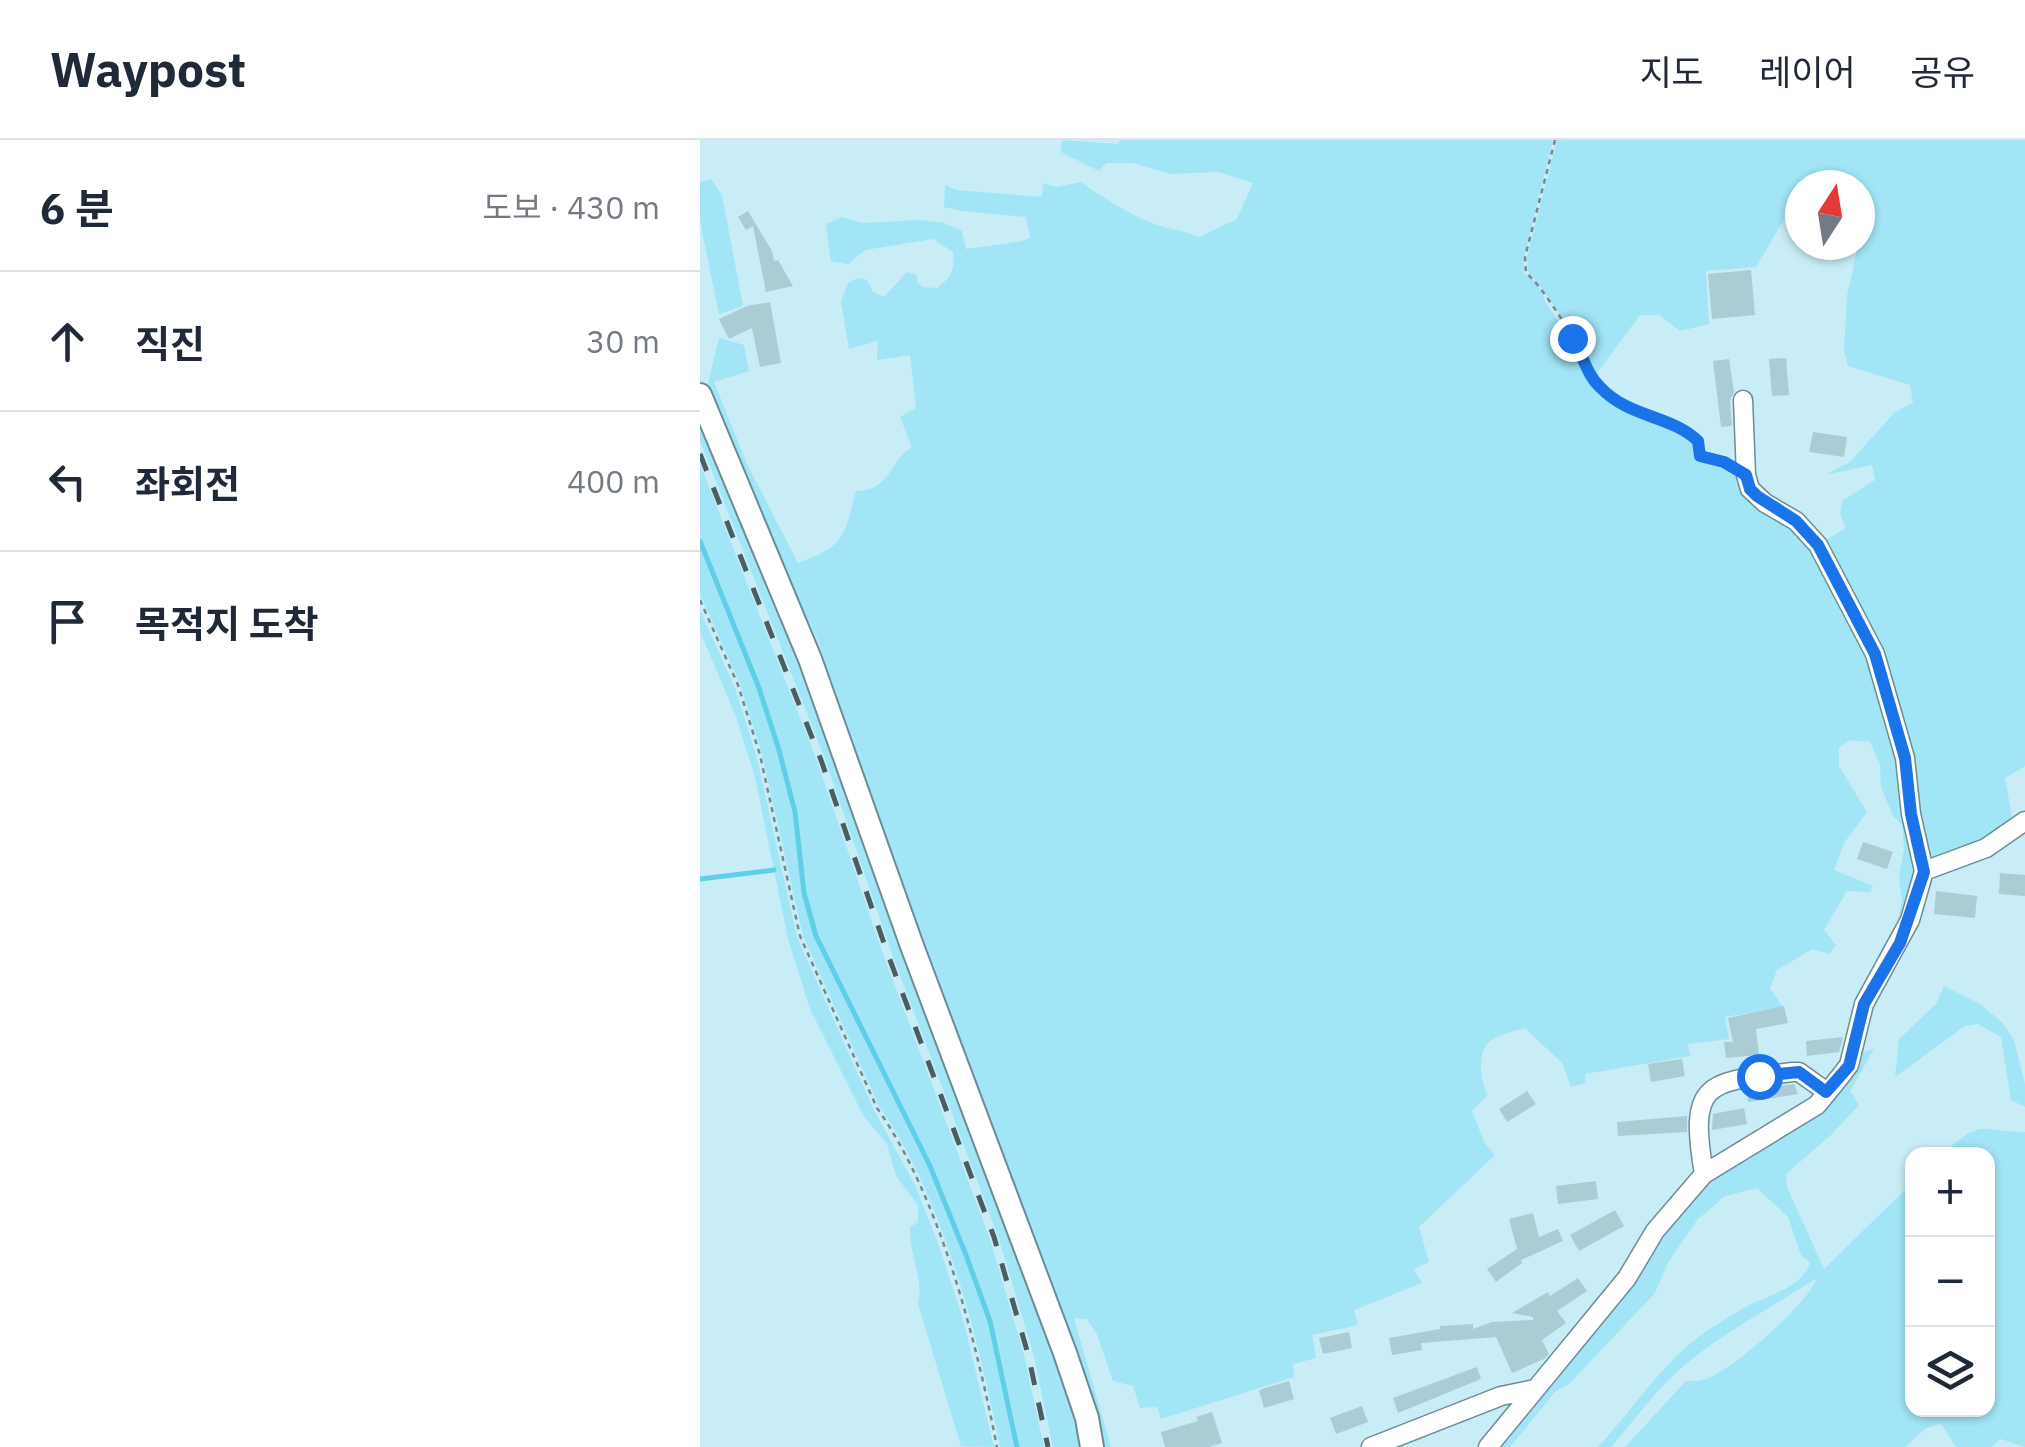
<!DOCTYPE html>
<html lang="ko">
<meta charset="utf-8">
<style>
body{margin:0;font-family:"IBM Plex Sans","Noto Sans KR",sans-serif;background:#f6f6f7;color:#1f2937}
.controls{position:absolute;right:30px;bottom:30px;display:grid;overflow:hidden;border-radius:20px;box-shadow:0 2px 8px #0004}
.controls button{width:90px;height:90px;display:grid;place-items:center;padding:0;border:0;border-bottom:2px solid #e0e1e3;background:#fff;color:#1f2937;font:50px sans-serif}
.compass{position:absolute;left:1085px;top:30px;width:90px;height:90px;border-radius:50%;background:#fff;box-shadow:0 2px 8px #0004;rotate:12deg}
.stop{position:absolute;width:30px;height:30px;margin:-22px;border:8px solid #1a73e8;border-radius:50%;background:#fff}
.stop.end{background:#1a73e8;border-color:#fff;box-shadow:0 2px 10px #0008}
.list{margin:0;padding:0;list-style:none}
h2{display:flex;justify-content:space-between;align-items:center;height:130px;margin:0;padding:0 40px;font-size:42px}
h2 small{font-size:32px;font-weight:400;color:#747a83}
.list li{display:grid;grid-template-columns:65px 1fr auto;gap:30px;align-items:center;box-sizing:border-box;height:140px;padding:0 40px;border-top:2px solid #e0e1e3}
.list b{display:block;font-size:38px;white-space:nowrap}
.list em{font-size:32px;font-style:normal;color:#747a83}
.icon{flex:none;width:55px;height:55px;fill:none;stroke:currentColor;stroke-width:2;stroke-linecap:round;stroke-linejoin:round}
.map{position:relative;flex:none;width:1325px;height:1307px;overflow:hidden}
header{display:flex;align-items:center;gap:60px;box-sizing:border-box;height:140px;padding:0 50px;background:#fff;border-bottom:2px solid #e0e1e3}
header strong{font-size:48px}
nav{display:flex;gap:55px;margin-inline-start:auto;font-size:35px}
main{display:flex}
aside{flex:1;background:#fff}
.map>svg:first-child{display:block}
</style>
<header>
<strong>Waypost</strong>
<nav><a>지도</a><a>레이어</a><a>공유</a></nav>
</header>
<main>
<aside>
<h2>6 분<small>도보 · 430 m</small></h2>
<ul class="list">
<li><svg class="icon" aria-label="ahead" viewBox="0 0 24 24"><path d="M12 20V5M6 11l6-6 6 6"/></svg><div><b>직진</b></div><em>30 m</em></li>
<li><svg class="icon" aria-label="left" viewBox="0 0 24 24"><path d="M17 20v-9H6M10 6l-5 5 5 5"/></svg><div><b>좌회전</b></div><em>400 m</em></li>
<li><svg class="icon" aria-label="arrive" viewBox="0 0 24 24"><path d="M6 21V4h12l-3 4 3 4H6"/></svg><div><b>목적지 도착</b></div></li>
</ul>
</aside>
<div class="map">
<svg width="1325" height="1307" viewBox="0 0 1325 1307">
<rect width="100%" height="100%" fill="#c9edf6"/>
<!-- green -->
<path fill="#a1e5f6" d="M 362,0 L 418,4 L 421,0 L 853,0 L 824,117 L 824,133 L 837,143 L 846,163 L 881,214 L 886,232 L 898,248 L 927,271 L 984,290 L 997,302 L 998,317 C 1093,339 1165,491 1190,578 C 1197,604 1200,633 1204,660 C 1208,685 1216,711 1215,736 C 1213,766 1195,793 1181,820 L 1178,816 L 1198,780 L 1202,761 L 1199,738 L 1204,708 L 1202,685 L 1193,676 L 1181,647 L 1180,625 L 1170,602 L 1150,600 L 1139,607 L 1139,626 L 1167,672 L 1144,703 L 1134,730 L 1173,746 L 1170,752 L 1147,751 L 1124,790 L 1136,805 L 1129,814 L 1112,809 L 1077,830 L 1070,848 L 1083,867 L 1025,877 L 1029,899 L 988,904 L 990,916 L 885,934 L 885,943 L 871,947 L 862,923 L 825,888 C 815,891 801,894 792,900 C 776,909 780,942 788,955 L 772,971 L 784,1002 L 795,1015 L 719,1087 L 729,1122 L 714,1129 L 722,1143 L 654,1170 L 658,1185 L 612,1195 L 616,1218 L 593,1224 L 594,1237 L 461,1279 L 457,1267 L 440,1268 L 433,1246 L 413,1241 L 397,1194 L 387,1179 L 374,1178 L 411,1307 L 404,1307 L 399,1284 L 304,1016 L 198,733 L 118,501 L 88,438 L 7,248 L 19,198 L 44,205 L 49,231 L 14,242 L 47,324 L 98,423 C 144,406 144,398 156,351 C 191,351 188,322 212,307 L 200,277 L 216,268 L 210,215 L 177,220 L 178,201 L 149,209 L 141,162 L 148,143 L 158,138 L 167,140 L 173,152 L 184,157 L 207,132 L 217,135 L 217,142 L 223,147 L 237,148 C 251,138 255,129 253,112 L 233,99 L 165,110 L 148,124 L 131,121 L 126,84 L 142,77 L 163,83 L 219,80 L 244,83 L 262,91 L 266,109 L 323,101 L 330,98 L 326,77 L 262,71 L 244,67 L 245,45 L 256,50 L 342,57 L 343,43 L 357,47 L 381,42 C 403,58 427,73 452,83 C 468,90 483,89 499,97 L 537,79 L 553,43 L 519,32 L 470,34 L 433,23 L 406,23 L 399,31 L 361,12 Z
M 857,0 L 1325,0 L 1325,626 L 1305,638 L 1313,683 L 1267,709 L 1225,722 L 1198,577 L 1121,403 L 1146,388 L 1140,374 L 1142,361 L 1175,340 L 1172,325 L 1125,335 L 1150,322 L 1195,272 L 1213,263 L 1210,245 L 1148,226 L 1144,210 L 1147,156 L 1168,58 L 1160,55 L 1160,45 L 1100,45 L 1100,72 L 1089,71 L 1056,127 L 1006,131 L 1009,184 L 980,191 L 959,175 L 940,175 L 894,237 C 888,229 889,223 885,214 C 879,201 837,139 828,132 L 827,117 Z
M 11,39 L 22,55 L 43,166 L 19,174 L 0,82 L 0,42 Z
M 0,267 L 80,461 L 388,1307 L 353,1307 L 333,1213 L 298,1096 L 191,811 L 125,619 L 0,301 Z
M 0,324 L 117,621 L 183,814 L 290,1099 L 324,1215 L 344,1307 L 319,1307 L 292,1181 L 268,1114 L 232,1025 L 117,795 L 106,752 L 96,672 L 81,610 L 61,547 L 0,396 Z
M 0,406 L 57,549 L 78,611 L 93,672 L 102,753 L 114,796 L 229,1027 L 265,1115 L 289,1182 L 316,1307 L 300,1307 C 279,1200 243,1056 179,966 L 103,796 L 62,614 L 40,544 L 0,454 Z
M 0,470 L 35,548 L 57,618 L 97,797 L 174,970 L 215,1045 L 238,1103 L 263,1179 L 294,1307 L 261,1306 L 218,1164 C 224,1140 209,1113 210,1087 L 218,1082 L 218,1065 L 196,1036 L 187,1004 L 164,977 L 110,869 L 88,799 L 55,637 L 36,577 L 0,491 Z
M 1244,846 L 1280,864 L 1303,883 L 1314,900 L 1325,944 L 1325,967 L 1311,960 L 1301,897 L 1278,884 L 1265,886 L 1195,937 L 1199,899 L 1236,864 Z
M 1174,909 L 1150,951 L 1159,965 L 1131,995 L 1086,1034 L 1087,1047 L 1124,1129 L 1212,1043 L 1212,1270 L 1288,1270 L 1288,1014 L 1243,1014 C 1282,978 1278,991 1325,992 L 1325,1307 L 1301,1299 L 1291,1307 L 1256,1307 L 1241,1284 L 1226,1288 L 1205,1307 L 925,1307 L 986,1241 C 994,1241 1001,1242 1009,1238 C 1036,1226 1107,1165 1117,1138 C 1071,1168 1021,1193 979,1230 C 954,1252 933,1282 911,1307 L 898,1307 C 928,1275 952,1238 985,1208 C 1001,1193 1023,1181 1042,1169 C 1064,1156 1102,1149 1110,1123 L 1101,1115 L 1088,1077 L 1057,1048 L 1025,1056 L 997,1080 L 969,1121 L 955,1153 L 869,1244 L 855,1252 L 810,1307 L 793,1307 L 991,1052 L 1081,993 L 1156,913 Z"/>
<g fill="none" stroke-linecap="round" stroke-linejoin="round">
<!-- stream -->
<path stroke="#61cee8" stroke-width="5" d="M 0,401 L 59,548 L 79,610 L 95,672 L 104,753 L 116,796 L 230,1026 L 266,1115 L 290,1181 L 317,1307
M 0,739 L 74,730"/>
</g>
<!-- building -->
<path fill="#a9ccd5" d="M 48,71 L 72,111 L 74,121 L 78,120 L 93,146 L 66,152 L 53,86 L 46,90 L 38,77 Z
M 1051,130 L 1055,175 L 1012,179 L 1008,134 Z
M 70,162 L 81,223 L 60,227 L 52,188 L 29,199 L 19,179 L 47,166 Z
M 1086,218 L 1089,255 L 1072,256 L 1069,219 Z
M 1029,219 L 1034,252 L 1030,260 L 1032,286 L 1021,287 L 1013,221 Z
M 1113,292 L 1147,297 L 1144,317 L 1109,312 Z
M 1163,702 L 1193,712 L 1187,729 L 1157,719 Z
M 1300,733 L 1325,735 L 1325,756 L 1299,754 Z
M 1236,751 L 1277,756 L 1275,778 L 1234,774 Z
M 1084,866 L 1088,883 L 1056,889 L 1059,915 L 1026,918 L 1024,902 L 1033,902 L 1028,878 Z
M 1143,897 L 1139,912 L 1107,916 L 1106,901 Z
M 982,919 L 985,936 L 951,942 L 948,924 Z
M 1094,944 L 1098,954 L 1048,962 L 1047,951 Z
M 827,951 L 836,964 L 807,982 L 799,969 Z
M 1044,968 L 1047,984 L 1012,990 L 1013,974 Z
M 987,976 L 987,992 L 918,996 L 917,982 Z
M 896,1041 L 898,1059 L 858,1064 L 856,1046 Z
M 915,1070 L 924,1086 L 879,1111 L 870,1095 Z
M 833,1073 L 839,1097 L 858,1089 L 863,1101 L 821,1120 L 822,1123 L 796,1142 L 787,1129 L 817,1109 L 809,1079 Z
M 878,1138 L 887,1151 L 857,1171 L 866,1183 L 842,1200 L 849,1214 L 844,1219 L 812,1233 L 796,1197 L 721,1203 L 722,1210 L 692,1215 L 689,1198 L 740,1189 L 740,1186 L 773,1184 L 773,1189 L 792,1182 L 833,1180 L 833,1177 L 812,1173 L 848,1152 L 850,1156 Z
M 649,1192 L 652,1208 L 623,1214 L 619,1198 Z
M 777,1227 L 781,1239 L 698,1273 L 693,1258 Z
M 589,1241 L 594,1259 L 564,1268 L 559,1250 Z
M 662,1266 L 668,1282 L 636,1294 L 630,1278 Z
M 512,1272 L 522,1303 L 509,1307 L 465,1307 L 461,1292 L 498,1281 L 496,1277 Z"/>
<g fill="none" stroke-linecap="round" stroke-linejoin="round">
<!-- minor casing -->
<g stroke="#6c8c95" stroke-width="21">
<path id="minor" d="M 1224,731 L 1286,708 L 1325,681
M 1004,1034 C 988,940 1007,942 1093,932 L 1099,932 L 1127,952
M 671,1307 L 801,1256 L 835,1249
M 788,1307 L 927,1138 L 955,1091 L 1004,1034 L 1117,965 L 1139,938 L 1149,925 L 1164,864 L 1210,780 L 1224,731 L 1211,674 L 1205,618 L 1175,514 L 1118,405 L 1096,381 L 1065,363 L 1050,349 L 1046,335 L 1043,260"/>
</g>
<!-- tertiary casing -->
<g stroke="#6c8c95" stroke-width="26">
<path id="tertiary" d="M 0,255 L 110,519 L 212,806 L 365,1213 L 387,1278 L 392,1307"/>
</g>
<!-- path -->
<path stroke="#718a90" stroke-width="2.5" stroke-dasharray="5 5" stroke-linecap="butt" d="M 855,0 L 825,117 L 826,133 C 840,143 870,192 880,209 C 887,221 888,233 897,244 C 928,280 969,273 998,301 L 1000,316 L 1027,324
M 0,460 L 38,545 L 60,615 L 100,796 L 177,968 C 240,1057 276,1200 297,1307"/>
<!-- minor -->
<use href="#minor" stroke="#fff" stroke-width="18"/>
<!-- tertiary -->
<use href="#tertiary" stroke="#fff" stroke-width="22"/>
<!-- rail -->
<path stroke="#495d62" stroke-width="5" stroke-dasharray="18 18" stroke-linecap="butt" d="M 0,314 L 121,620 L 187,812 L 294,1097 L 328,1214 L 348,1307"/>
</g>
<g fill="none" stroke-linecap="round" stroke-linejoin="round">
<!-- route -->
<path stroke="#1a73e8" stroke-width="12" d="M 872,198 C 883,214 886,234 900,247 C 929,278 971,275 998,301 L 1000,316 L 1024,322 L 1046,335 L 1050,349 L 1057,356 L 1096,381 L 1118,405 L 1175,514 L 1205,618 L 1211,674 L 1224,732 L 1200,803 L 1164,864 L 1149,926 L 1126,952 L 1099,932 L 1059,936"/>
</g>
</svg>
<div class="controls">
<button>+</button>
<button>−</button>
<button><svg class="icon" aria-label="layers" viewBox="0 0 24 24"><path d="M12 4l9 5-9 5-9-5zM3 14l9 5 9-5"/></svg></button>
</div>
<svg class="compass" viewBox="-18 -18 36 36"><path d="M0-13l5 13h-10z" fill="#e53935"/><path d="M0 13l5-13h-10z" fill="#747a83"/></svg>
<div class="stop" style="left:1059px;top:936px"></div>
<div class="stop end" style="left:872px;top:198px"></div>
</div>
</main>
